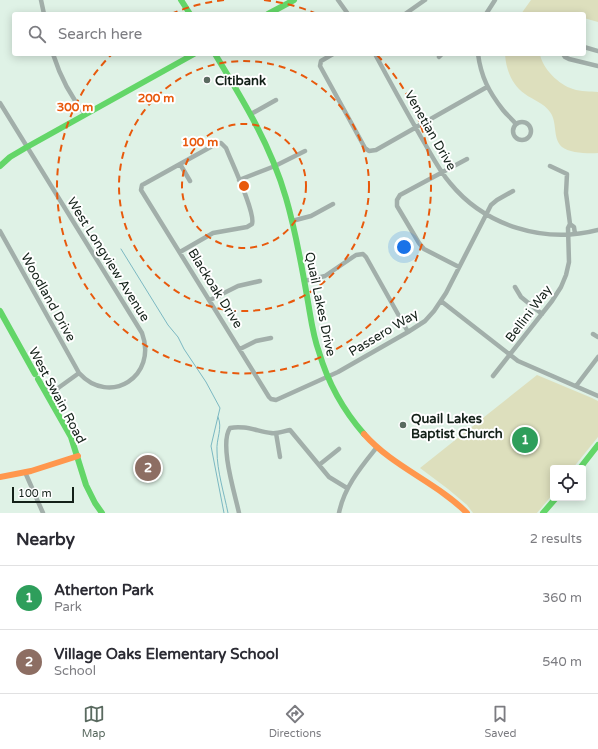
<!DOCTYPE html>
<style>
body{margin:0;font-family:"Varela Round",sans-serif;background:#f2f2f3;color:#2b2b33}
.controls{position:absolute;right:12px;bottom:12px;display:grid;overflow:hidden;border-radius:4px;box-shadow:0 2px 10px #0003}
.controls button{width:36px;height:36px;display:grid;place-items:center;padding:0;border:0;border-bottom:1px solid #e1e1e2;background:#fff;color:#2b2b33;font:20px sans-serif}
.scale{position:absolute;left:12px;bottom:10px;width:62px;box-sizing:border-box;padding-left:4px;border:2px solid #132018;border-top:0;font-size:11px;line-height:14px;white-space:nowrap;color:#132018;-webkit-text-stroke:3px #fff;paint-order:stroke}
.you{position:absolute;left:404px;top:247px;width:14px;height:14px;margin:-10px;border:3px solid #fff;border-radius:50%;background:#1a73e8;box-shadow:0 0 0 6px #1a73e833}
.badge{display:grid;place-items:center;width:26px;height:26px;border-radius:50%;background:#5a6a60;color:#fff;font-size:13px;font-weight:700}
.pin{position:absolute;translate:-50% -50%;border:2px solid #fff;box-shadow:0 1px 4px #0006}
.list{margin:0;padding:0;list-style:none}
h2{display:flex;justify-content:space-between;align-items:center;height:52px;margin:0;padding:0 16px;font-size:17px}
h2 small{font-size:13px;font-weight:400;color:#7c7c81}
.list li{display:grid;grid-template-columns:26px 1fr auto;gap:12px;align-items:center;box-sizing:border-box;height:64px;padding:0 16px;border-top:1px solid #e1e1e2}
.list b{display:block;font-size:15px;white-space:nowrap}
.list p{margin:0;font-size:13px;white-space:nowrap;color:#7c7c81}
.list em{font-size:13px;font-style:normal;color:#7c7c81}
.icon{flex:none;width:22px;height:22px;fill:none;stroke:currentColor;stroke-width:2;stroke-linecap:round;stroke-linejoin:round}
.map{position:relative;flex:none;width:598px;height:513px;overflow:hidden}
.search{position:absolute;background:#fff;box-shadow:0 2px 10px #0003;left:12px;right:12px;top:12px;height:44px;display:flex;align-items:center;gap:10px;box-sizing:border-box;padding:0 14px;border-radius:4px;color:#7c7c81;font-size:15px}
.sheet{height:180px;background:#fff}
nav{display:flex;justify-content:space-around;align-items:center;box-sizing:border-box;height:56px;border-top:1px solid #e1e1e2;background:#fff;font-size:11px;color:#7c7c81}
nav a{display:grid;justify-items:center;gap:2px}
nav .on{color:#5a6a60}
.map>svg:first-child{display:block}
</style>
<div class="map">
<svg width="598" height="513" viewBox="0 0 598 513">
<rect width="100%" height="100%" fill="#dff2e6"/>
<!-- green -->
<path fill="#dddfbd" d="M 531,0 L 598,0 L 598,22 L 584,18 L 584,14 L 521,14 Z
M 505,54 L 540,54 C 542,68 559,85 573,89 C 581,92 590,91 598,92 L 598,153 C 589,154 569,153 562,147 C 552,138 558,123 550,112 C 544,103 533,100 525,94 C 512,85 506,70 505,54 Z
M 537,375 L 592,398 L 598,401 L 598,437 L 573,468 L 553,468 L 553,494 L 537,513 L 473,513 L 467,505 L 448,489 L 420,468 Z"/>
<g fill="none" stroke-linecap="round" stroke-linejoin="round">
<!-- stream -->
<path stroke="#7bb8c2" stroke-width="1" d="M 121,249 L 168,325 L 178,337 L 184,349 L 206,382 L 220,408 L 211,446 L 224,513
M 218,417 C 223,428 216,439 217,451 C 217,471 224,493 228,513"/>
<!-- street -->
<path stroke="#a2afaa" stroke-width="4.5" d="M 41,0 L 44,14
M 338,0 L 348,14
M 405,14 L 425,0
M 486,14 L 495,0
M 584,47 L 598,51
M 53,54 C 60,76 70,96 85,114
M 333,54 L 321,61 L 320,66 L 365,148 L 369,151 L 376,150 L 487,87
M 375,54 C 390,82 405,109 421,137 C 430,152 438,169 450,183 C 485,226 544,244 598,230
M 478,54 C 481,77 489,92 503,110 C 507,115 512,119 516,124
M 563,54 L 565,57 L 569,59 L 598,66
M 439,57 L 442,54
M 0,103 L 142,333 C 158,376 110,407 79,373 L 0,231
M 251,114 L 276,100
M513 131a9 9 0 1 1 18 0a9 9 0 1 1-18 0Z
M 180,164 L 190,181
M 239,180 L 275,166 L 305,151
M 292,221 L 311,216 L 333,204
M 570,224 L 574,227 L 575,234
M 180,252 L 213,233 L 247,227 L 252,224 C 256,213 231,161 226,148 L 221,143 L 216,144 L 144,184 L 142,185 L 141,190 L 269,397 L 271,399 L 276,400 L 338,372 L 408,332 L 425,321 L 434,311 L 446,293 L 491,205 L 497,200 L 513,191
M 459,267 L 424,249 L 419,243 L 397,206 L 397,200 L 400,195 L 467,159
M 304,281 L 325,276 L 356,255 L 363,254 L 366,257 L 408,332
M 515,287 L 521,297 L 542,314
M 210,300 L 238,286 L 260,281
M 441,301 L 518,361 L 598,396
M 593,334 L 598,337
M 240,349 L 256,341 L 271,338
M 493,376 L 552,301 L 561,287 L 566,275 L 569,262 L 568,228 L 570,224 L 566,193 L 567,174 L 550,166
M 576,386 L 598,357
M 43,388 L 48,391 L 54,391 L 79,373
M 276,433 L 280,457
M 319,465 L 339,449
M 25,472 L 43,513
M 239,513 C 235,494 219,444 230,428 C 244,425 257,431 271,433 C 277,434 284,431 290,430 L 329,477 L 347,488
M 339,513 C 344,487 361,467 377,447"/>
<!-- fast -->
<path stroke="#63d668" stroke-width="6" d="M 181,0 L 190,14
M 268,14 L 294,0
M 215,54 C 243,100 271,146 286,198 C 296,232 302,267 308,302 C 311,319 313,336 319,352 C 328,383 343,410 364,434
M 0,166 L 10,157 L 27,147 L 194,54
M 0,311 L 35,374
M 38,379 L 71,437 L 86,485 L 95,503 L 102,513
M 580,468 L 598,445
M 543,513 L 556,498"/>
<!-- slow -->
<path stroke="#ff974d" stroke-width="6" d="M 364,434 C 393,467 436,482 467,513
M 0,477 L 31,471 L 78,456"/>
</g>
<!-- distance rings -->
<g fill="none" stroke="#e8590c" stroke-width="2" stroke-dasharray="7 5">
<circle cx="244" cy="186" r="62"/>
<circle cx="244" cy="186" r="125"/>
<path d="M171 14A187 187 0 0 1 224 0M264 0A187 187 0 0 1 317 14M377 55A187 187 0 1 1 111 55"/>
</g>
<!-- markers -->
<g fill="#5a6a60" stroke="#fff" stroke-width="1.5">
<circle cx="207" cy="80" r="4"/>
<circle cx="403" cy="425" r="4"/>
</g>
<g text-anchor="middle" stroke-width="4" stroke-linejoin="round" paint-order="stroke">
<!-- poi labels -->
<g font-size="13" font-weight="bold" fill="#132018" stroke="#fff" text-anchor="start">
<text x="215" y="85">Citibank</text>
<text x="411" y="423">Quail Lakes<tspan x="411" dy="15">Baptist Church</tspan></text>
</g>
<!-- street labels -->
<g font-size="13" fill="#132018" stroke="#fff">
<text transform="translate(431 130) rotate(60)" y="5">Venetian Drive</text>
<text transform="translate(109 259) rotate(58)" y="5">West Longview Avenue</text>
<text transform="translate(216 288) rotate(58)" y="5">Blackoak Drive</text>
<text transform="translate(49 297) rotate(61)" y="5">Woodland Drive</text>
<text transform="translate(321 304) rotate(78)" y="5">Quail Lakes Drive</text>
<text transform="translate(528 313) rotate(-53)" y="5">Bellini Way</text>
<text transform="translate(383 332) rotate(-31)" y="5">Passero Way</text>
<text transform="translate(58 395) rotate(62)" y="5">West Swain Road</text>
</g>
</g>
<circle cx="244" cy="186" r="6" fill="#e8590c" stroke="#fff" stroke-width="2"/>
<g font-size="12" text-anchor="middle" font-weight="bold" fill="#e8590c" stroke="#fff" stroke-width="4" stroke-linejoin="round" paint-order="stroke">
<text x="156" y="102">200 m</text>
<text x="75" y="111">300 m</text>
<text x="200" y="146">100 m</text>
</g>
</svg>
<div class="controls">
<button><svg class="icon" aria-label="locate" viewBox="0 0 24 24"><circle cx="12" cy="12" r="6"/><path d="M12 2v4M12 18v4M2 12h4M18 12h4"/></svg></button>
</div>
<div class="scale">100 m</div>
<div class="you"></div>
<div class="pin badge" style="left:525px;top:440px;background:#2e9e5b">1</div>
<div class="pin badge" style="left:148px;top:468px;background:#8d6e63">2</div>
<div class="search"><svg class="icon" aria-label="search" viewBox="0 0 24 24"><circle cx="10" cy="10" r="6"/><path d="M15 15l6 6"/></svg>Search here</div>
</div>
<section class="sheet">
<h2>Nearby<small>2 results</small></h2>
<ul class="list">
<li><span class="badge" style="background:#2e9e5b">1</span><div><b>Atherton Park</b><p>Park</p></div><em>360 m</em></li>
<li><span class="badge" style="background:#8d6e63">2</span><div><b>Village Oaks Elementary School</b><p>School</p></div><em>540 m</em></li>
</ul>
</section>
<nav>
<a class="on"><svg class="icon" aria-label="map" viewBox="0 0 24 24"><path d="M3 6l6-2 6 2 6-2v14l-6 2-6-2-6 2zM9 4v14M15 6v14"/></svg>Map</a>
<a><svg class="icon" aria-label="directions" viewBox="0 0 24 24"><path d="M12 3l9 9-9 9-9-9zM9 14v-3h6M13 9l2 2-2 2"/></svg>Directions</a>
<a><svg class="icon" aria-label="saved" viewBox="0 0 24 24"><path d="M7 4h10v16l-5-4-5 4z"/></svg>Saved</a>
</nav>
